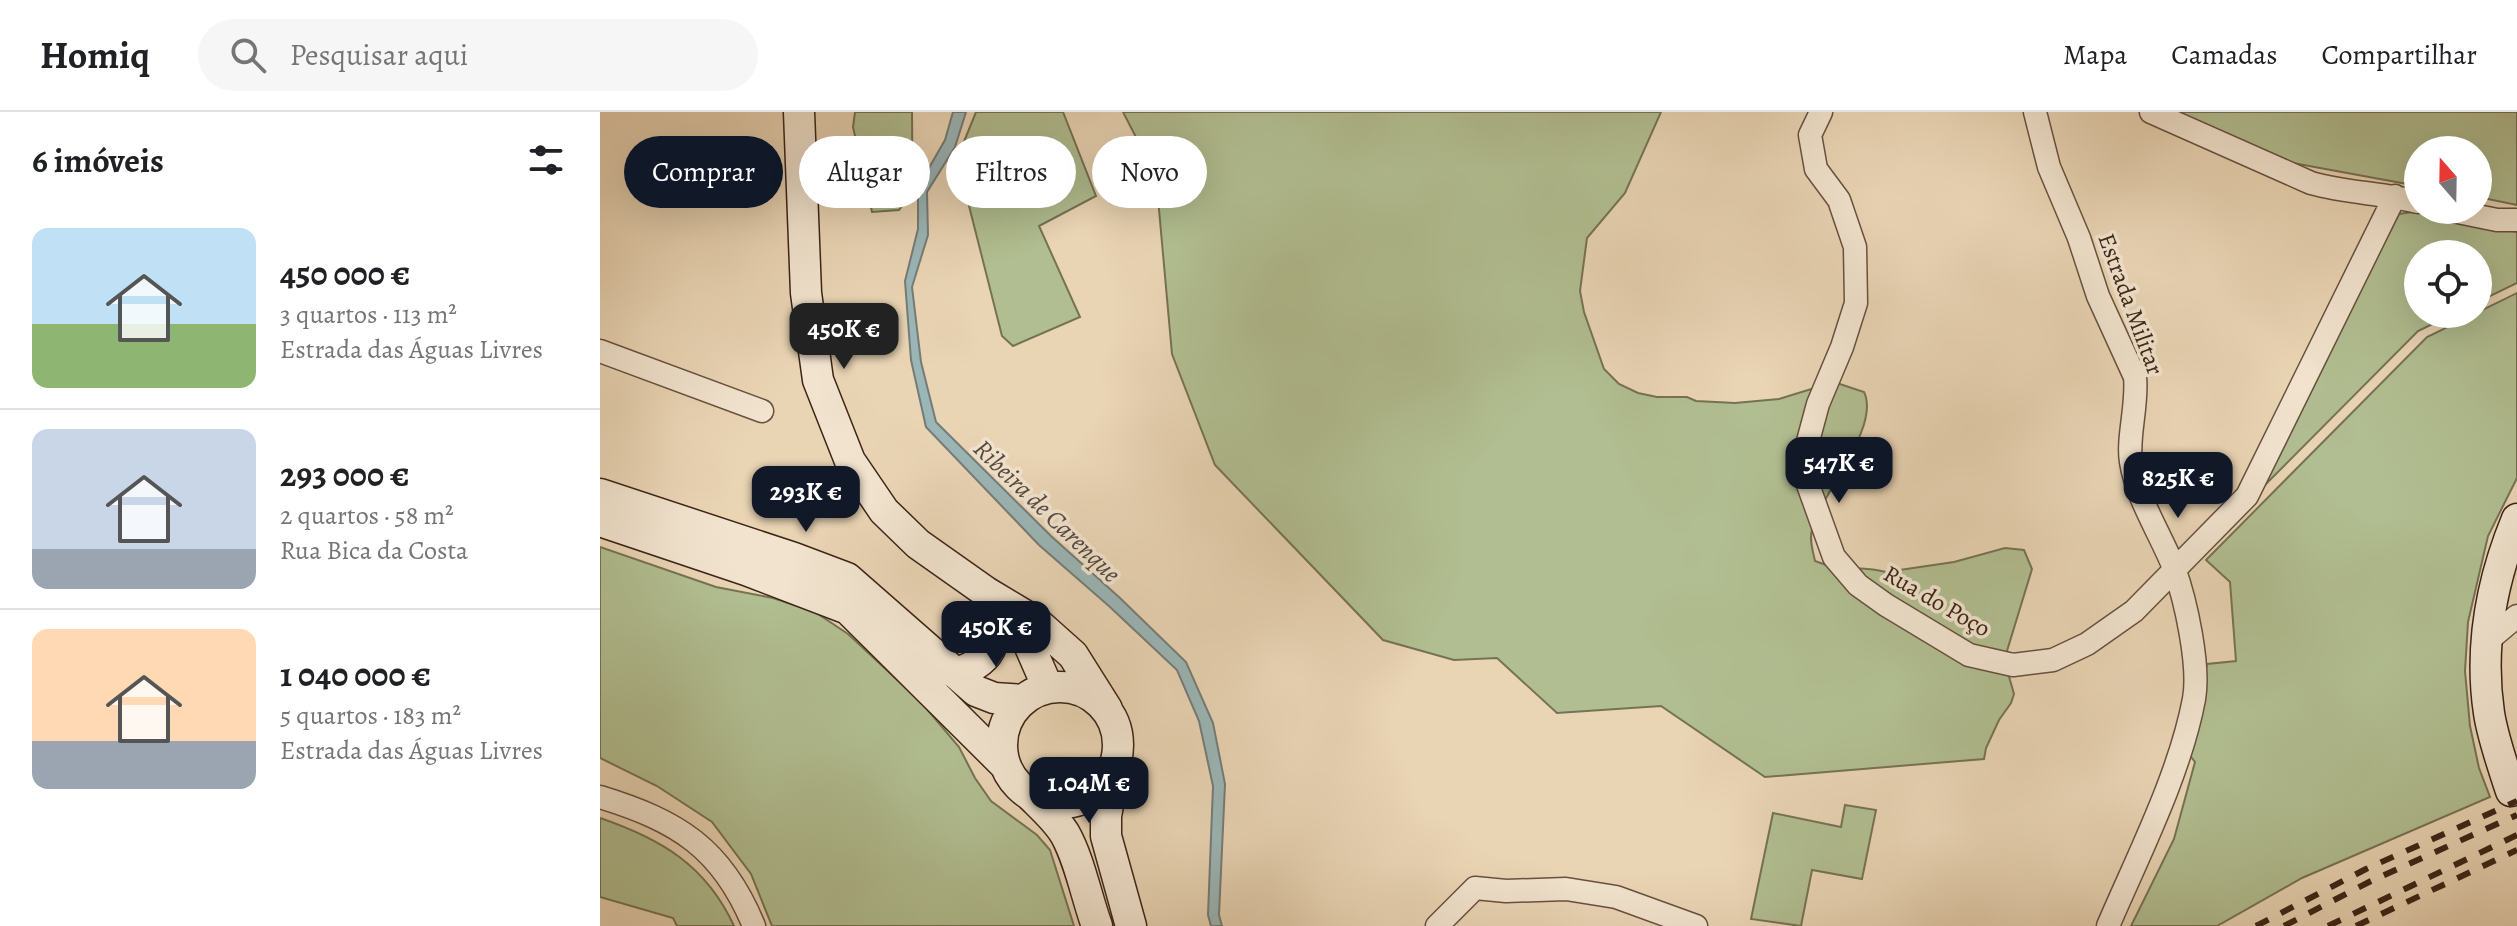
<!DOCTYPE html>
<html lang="pt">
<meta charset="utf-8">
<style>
body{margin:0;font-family:Alegreya,serif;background:#f6f6f6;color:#202124;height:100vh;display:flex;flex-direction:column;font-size:30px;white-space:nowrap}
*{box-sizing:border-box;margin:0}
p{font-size:26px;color:#757577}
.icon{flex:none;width:44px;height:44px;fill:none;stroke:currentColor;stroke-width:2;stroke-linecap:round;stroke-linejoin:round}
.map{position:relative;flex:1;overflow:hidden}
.details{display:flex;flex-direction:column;background:#fff;width:600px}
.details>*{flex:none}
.top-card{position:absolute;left:24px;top:24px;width:760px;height:72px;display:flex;gap:16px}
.needle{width:52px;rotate:340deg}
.controls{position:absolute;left:1804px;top:24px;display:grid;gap:16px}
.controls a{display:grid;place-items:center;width:88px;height:88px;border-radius:50%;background:#fff;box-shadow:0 8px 32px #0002;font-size:40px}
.price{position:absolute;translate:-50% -68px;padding:0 18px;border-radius:16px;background:#111827;color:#fff;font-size:26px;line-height:52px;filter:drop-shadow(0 2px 4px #0008)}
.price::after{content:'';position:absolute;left:50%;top:48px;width:24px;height:18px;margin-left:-12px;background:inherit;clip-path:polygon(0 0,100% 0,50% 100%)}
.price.active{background:#222;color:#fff}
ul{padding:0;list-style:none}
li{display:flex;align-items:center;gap:24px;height:200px;padding:0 32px}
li+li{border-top:2px solid #e0e0e0}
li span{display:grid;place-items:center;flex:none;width:224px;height:160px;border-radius:16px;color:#555}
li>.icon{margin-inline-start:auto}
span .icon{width:96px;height:96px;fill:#fffc;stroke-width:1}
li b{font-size:34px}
h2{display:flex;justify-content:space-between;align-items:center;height:96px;padding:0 32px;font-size:34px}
.chip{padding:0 28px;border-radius:36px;background:#fff;box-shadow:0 8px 32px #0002;font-size:28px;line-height:72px}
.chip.active{background:#111827;color:#fff}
header{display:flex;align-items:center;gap:48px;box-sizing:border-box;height:112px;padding:0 40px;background:#fff;border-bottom:2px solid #e0e0e0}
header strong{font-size:38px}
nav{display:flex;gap:44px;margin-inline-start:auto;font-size:28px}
.search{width:560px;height:72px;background:#f6f6f6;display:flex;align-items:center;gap:20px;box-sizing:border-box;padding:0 28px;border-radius:44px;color:#757577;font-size:30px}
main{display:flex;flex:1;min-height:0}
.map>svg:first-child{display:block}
.green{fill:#b1be91;stroke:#767254;stroke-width:2}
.water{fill:#9bb6b7;stroke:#757c77;stroke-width:2}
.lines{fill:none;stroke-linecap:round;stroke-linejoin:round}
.street-casing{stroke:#67513e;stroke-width:25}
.secondary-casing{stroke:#3c2517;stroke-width:33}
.street{stroke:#f1e3ce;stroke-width:22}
.secondary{stroke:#f1e3ce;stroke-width:30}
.rail{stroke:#3c2517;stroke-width:6;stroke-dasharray:14 14;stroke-linecap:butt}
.labels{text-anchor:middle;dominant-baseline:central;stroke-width:7;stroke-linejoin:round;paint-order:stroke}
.street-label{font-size:24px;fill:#3c2517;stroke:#f1e3ce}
.water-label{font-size:26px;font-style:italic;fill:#54493f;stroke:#f1e3ce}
</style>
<header>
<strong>Homiq</strong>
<div class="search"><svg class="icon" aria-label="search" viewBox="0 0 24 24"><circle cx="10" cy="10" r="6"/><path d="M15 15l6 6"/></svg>Pesquisar aqui</div>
<nav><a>Mapa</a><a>Camadas</a><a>Compartilhar</a></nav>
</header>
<main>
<section class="details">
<h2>6 imóveis<svg class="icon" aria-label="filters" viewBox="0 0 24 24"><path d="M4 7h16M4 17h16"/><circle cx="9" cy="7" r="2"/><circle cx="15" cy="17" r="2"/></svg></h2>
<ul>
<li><span style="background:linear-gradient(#bfe0f5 60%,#8fb573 0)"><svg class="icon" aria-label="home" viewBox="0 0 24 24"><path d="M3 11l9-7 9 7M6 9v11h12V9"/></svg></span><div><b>450 000 €</b><p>3 quartos · 113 m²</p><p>Estrada das Águas Livres</p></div></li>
<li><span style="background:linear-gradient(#c9d6e8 75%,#9aa5b1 0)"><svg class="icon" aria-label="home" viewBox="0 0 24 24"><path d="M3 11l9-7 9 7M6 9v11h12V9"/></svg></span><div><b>293 000 €</b><p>2 quartos · 58 m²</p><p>Rua Bica da Costa</p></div></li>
<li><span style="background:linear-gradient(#ffd9b3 70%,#9aa5b1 0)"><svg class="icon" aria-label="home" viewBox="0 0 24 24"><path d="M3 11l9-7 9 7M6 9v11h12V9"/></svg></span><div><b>1 040 000 €</b><p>5 quartos · 183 m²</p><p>Estrada das Águas Livres</p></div></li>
</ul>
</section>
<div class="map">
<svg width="1917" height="814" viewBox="0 0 1917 814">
<rect width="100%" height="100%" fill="#e9d4b4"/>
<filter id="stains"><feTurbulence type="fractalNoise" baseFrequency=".0025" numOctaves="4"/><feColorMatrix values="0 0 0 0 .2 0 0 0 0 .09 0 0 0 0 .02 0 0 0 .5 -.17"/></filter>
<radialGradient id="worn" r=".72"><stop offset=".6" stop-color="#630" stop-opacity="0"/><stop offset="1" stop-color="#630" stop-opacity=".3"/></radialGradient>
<path class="green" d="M255,0H312C312,24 315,80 299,98L272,100L253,15Z
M376,0H463L496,84L439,114L480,205L413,234L402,224L365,78L363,32Z
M523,0H1061L1025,81L987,126L980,179L984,200L1004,257L1019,272L1038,281L1057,285H1087L1096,289L1135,291L1179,287L1234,270L1264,280C1281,315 1221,381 1212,418C1209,428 1213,439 1215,449C1240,460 1262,453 1286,460L1354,450L1405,436L1424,438L1432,457L1407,539L1408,561L1414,582L1411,591L1399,608L1386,636L1384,647L1165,665L1061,594L957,601L897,546L854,548L783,528L615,353L572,242L556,64Z
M1576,0H1917V93L1878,85V38H1818V74L1693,51Z
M1818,99L1917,120V171L1878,190V142H1818V202H1853L1818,219L1657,381L1785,123L1799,102Z
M1917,181V366L1888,424L1868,510L1865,559L1870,614L1879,656L1890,685L1702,766L1617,814H1531L1574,727L1595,650L1587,640L1607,552L1636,549L1630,470L1606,448L1827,225Z
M0,435L116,475L173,486L215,500L248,522L321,590L359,635L375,666L391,689L437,723L450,738L474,814H172L151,762L112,710L57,674L0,646Z
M1245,693L1276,698L1262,767L1212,758L1201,814L1151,807L1173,701L1241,715Z
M0,706C61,727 106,753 134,814H77L73,806L0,785Z"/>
<path class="water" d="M353,0H366L355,35L327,80L328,123L312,175L321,250L336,310L451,424L520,486L586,550L613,611L625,672L619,803L622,814H611L608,803L613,674L599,609L577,558L510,495L439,433L326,315L311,248L305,169L318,117V75L345,28Z"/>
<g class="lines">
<defs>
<path id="street" d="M1221,0L1210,23L1216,57L1239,88L1255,135L1256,191L1242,235L1218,292L1204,344L1207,370L1234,445L1258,473L1286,493L1369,543L1413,553L1453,548L1487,532L1534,499L1647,384L1795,84
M1435,0L1449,55L1479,126L1498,184L1535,265C1538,292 1527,326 1531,350C1537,387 1560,421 1574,456C1586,489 1600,554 1594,587C1580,662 1538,744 1508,814
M1551,0L1711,71C1746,81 1783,81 1818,90
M1848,98L1897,108H1917
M0,239L162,299
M1885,531L1917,504
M0,685C78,709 122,736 154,814
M837,814L875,776L906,779L966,777L1016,785L1096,814"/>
<path id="secondary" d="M199,0L206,181L218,268L250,349L284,399L318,432L386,480L436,510L473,543L507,597
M0,382L194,446L247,466L376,579L394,586L423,588
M0,409L146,458L248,497L406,654
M403,500L427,528L448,576
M355,561C396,550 401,522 388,486
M402 633a58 58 0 1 1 116 0a58 58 0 1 1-116 0Z
M515,656L506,704V724L531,814
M1911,679C1903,654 1893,627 1889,601C1879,534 1891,470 1917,407
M430,683C442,695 456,707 465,722C480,749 486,784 497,814"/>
</defs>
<use href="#street" class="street-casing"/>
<use href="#secondary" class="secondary-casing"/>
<use href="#street" class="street"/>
<use href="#secondary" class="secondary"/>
<path class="rail" d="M1656,814L1766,757L1917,689
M1684,814L1771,769L1917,703
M1728,814L1917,723
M1756,814L1917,738"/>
</g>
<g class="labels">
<g class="street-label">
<text transform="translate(1531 192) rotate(70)">Estrada Militar</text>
<text transform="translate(1337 489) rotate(30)">Rua do Poço</text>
</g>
<g class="water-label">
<text transform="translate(447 399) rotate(44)">Ribeira de Carenque</text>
</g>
</g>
<rect width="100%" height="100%" filter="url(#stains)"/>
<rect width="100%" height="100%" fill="url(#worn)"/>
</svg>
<div class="controls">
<a><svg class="needle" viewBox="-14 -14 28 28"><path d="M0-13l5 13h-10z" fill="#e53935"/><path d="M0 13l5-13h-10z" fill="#757577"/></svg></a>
<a><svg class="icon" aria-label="locate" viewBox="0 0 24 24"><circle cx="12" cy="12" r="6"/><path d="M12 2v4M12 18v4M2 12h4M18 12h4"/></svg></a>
</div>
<b class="price active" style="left:244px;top:259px">450K €</b>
<b class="price" style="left:1239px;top:393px">547K €</b>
<b class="price" style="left:1578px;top:408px">825K €</b>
<b class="price" style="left:206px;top:422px">293K €</b>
<b class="price" style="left:396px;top:557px">450K €</b>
<b class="price" style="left:489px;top:713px">1.04M €</b>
<div class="top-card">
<a class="chip active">Comprar</a>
<a class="chip">Alugar</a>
<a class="chip">Filtros</a>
<a class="chip">Novo</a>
</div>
</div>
</main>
